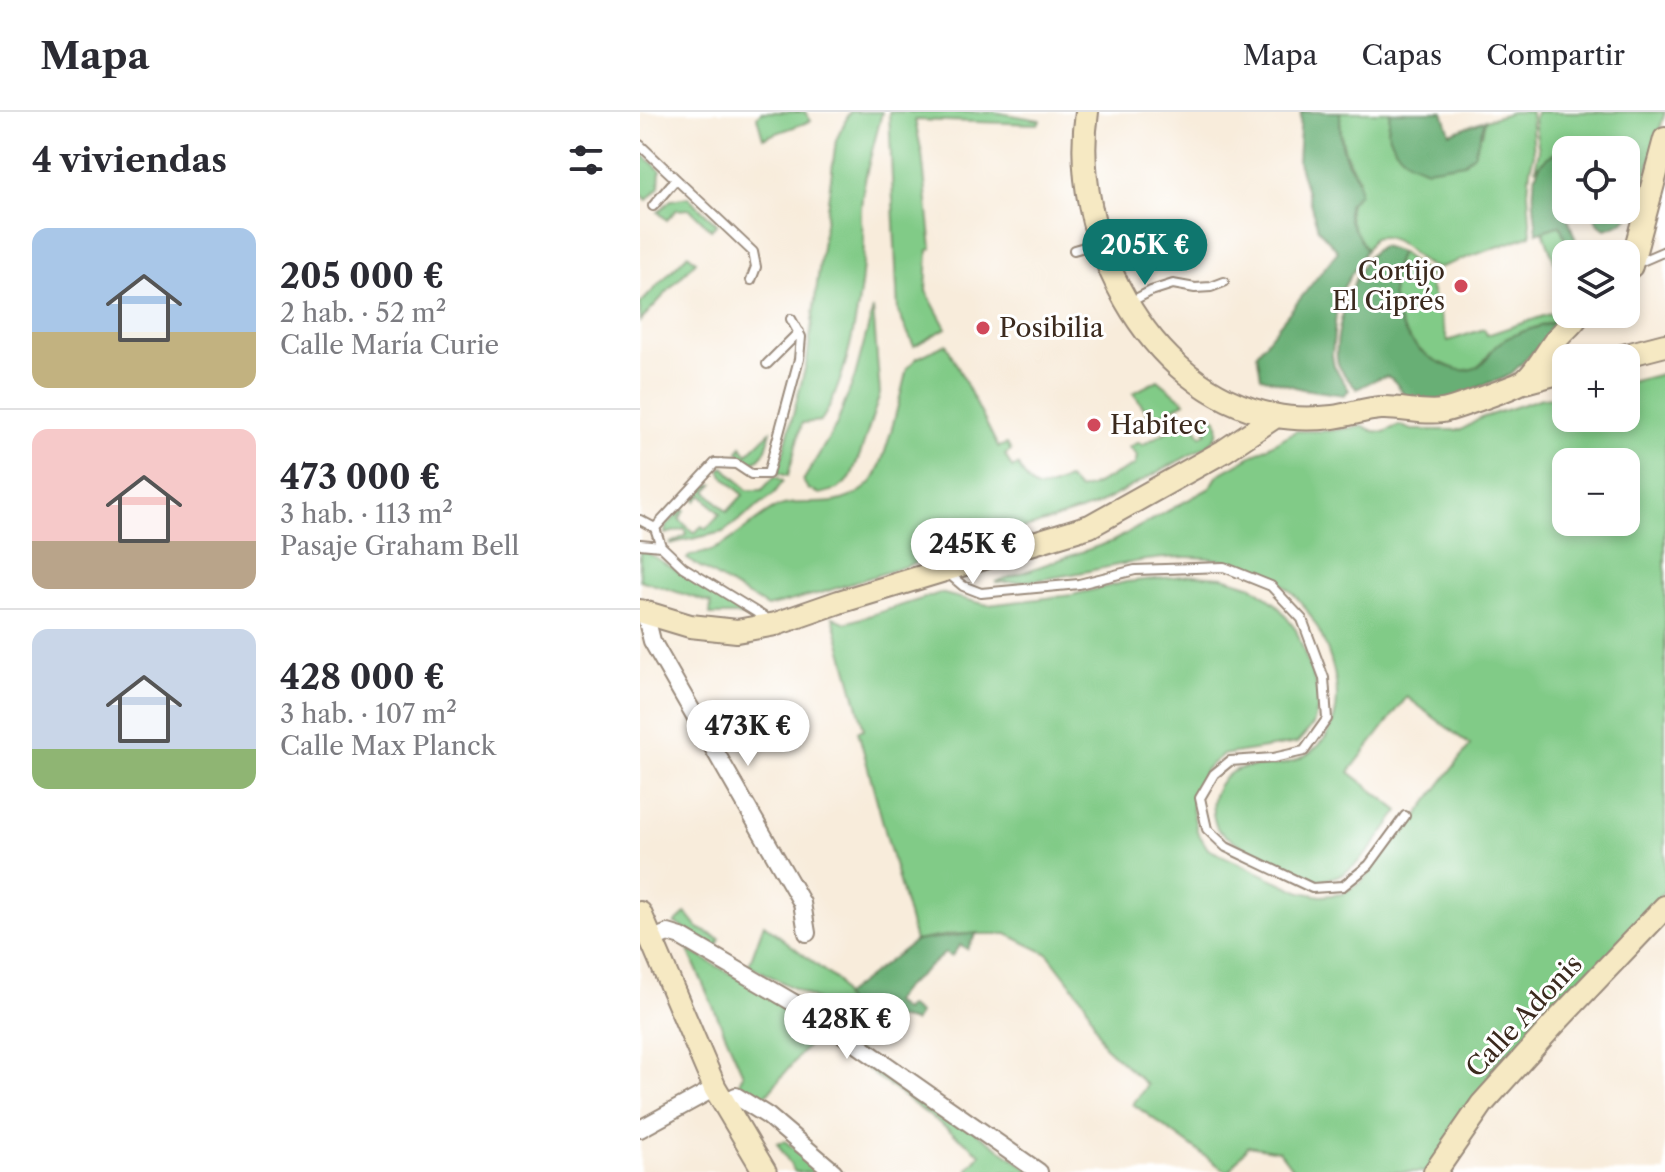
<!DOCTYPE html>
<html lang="es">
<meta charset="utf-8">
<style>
body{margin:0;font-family:"Libre Caslon Text",serif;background:#f7f7f7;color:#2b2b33;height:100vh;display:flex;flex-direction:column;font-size:30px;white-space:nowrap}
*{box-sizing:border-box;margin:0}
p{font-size:26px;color:#7c7c81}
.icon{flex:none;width:44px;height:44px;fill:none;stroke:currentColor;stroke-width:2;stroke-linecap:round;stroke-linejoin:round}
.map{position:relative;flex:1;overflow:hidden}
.sheet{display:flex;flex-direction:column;background:#fff;width:640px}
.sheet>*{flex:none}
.buttons{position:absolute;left:912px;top:24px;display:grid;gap:16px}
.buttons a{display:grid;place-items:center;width:88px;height:88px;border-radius:16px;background:#fff;box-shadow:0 4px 12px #0003;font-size:40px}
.price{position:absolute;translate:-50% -68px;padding:0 18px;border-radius:28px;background:#fff;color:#222;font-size:26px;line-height:52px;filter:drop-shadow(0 2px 4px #0008)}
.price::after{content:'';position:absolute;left:50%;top:48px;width:24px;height:18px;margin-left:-12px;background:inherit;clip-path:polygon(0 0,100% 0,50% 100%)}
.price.current{background:#0f766e;color:#fff}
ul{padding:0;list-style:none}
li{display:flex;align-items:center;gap:24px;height:200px;padding:0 32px}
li+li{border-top:2px solid #e1e1e2}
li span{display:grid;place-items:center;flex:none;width:224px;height:160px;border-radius:16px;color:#555}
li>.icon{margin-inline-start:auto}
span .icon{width:96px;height:96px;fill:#fffc;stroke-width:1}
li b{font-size:34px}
h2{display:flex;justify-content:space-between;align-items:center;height:96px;padding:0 32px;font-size:34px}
header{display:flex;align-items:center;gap:48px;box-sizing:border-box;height:112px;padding:0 40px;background:#fff;border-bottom:2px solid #e1e1e2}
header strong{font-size:38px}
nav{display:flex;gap:44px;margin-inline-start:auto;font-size:28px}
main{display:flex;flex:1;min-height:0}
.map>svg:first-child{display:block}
.green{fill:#81cb87;stroke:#5e7a52;stroke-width:2;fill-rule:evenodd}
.forest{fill:#68af74;stroke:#526c49;stroke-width:2}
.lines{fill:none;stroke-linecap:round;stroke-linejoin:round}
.lane-casing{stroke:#9a8b7c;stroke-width:12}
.street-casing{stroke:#9a8b7c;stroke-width:20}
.secondary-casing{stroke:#9a8b7c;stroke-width:26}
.lane{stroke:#fff;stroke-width:8}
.street{stroke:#fff;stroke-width:16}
.secondary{stroke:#f6e9c3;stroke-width:22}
.poi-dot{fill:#d1495b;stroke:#fff;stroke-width:3}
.labels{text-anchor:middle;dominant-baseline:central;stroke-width:6;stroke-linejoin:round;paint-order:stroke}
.poi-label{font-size:26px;fill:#3b2a1e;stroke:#fff;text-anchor:start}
.street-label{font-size:26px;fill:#3b2a1e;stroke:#fff}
</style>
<header>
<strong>Mapa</strong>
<nav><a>Mapa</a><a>Capas</a><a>Compartir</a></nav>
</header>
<main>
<section class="sheet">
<h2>4 viviendas<svg class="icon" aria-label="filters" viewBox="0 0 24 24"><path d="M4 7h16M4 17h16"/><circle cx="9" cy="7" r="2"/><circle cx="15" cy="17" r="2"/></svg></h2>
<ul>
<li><span style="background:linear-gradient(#a9c7e8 65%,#c2b280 0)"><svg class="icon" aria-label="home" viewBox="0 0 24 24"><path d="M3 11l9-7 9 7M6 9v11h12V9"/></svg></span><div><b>205 000 €</b><p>2 hab. · 52 m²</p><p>Calle María Curie</p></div></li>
<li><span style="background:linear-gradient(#f6c9c9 70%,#b9a48a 0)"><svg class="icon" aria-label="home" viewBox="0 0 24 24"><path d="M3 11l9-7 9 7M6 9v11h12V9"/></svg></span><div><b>473 000 €</b><p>3 hab. · 113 m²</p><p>Pasaje Graham Bell</p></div></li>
<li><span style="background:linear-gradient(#c9d6e8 75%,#8fb573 0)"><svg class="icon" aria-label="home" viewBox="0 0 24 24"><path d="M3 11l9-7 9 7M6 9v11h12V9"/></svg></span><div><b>428 000 €</b><p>3 hab. · 107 m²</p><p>Calle Max Planck</p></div></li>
</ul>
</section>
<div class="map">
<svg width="1025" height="1060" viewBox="0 0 1025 1060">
<rect width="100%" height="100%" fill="#fff"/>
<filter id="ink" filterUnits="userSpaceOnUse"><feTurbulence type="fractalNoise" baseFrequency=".0125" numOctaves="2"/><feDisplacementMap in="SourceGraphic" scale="16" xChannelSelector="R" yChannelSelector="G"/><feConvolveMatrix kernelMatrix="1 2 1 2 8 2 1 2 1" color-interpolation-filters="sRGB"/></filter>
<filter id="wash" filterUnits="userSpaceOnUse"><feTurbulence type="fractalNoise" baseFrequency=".006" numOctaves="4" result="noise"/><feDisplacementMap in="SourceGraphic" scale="32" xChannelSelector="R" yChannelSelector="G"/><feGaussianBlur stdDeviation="1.8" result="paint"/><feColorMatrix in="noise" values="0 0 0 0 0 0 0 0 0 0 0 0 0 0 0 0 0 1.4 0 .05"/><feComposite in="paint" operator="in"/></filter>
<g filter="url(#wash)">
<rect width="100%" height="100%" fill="#f8ecdb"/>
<path class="green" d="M121,0H165L171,9L123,26L117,5Z
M210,0H242C235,31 219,77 221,108C221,114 224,120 224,126C224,177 209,266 181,309L162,311L148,364L138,361L167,249L196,28Z
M249,0H354L400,8L398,12L275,8L282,42L292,137L288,138L286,179L306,216L274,234L258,200Z
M700,0H750L748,20L842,23L845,8L872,0H891L894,43L890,57L888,80L891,123L798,156C772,152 763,119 733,126L726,138C706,104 703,104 719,67C704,45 700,27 700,0Z
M896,0H1025L1000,84L986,65V38C954,38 918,30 895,57L899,39L894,7Z
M0,40L20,58L19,75L7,88L0,81V53L3,50Z
M48,85L77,112L71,118L50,97L36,98L27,108L18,100L31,88Z
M920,113L931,142H926V150L916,154L903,119Z
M760,140L785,159L793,162L787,165L808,229L844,217L847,223L924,197L928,206C910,212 872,220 858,232C845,243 844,260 820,259C815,259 809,254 803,252C760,236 740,182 760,140Z
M48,142L56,149L0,209V192Z
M233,197L240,282L221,340L210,367L198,377L180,382L168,377L163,369L196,314L215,264Z
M306,232L358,335L367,332L371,339L365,343L372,356L378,353C394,384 400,379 428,367L439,378L450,375L495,353L497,344L489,335L499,330L502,333L551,306L561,324L567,320L560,306L566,303L577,307C581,320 576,328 565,335L455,394L184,480L127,495L47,447L50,443C84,442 107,411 135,396C157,386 180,395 202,388C212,385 227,377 233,368C246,349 261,281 267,256L277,246Z
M1025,261V778L787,1060H655L639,1039L608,1034L589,1060L586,1059L493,992L507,973L464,934L445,890L408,842L367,822H314L275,829L218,619L224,617L193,505L206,511L300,481L348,493L432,483L486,470L552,463L583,465L612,474L637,493L656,518L676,572L679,592L673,613L657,631L582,643L566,657L556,674L552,695L557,719L568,737L661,780L681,784L702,782L721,770L773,709L830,633L767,585L709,660L759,699C743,720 726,749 702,762C697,764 685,768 679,768C666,768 584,727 577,716C575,712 573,703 573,699C570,686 579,669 589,662C605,650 630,657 648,651C723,627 698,542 664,494C644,467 615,454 582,448C506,434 431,473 355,470L473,429L570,376L578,363L656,319H689L723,314L733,319L744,320L759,313L772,318H821L841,306L902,286L926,284V306H986V271ZM926,350H986V410H926Z
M518,268L545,290L508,309L507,300L493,281Z
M131,319C127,335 126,345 110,352L98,340L101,334L107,342Z
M84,355L107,378H122L135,364L143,369L134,382L83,420L29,432L47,423L45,417L25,422L26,414L43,397L45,399L39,407L54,421L62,414L66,417L80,402L62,383L56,389L55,384L64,373L73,372L66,379L87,400L103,383L82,363L80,357Z
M0,439L6,440L108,501V503H70L71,491L0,468Z
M46,801L58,816L80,827L76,835L35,811Z
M124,812L197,869L211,901L206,910L199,904L193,907L184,900L180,890L109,853Z
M48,838L170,906L173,914L180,917L183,914L393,1060H331L328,1057L341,1042L229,959L181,918L122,988L98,974L103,962Z
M145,1029L181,1060H155L137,1031Z"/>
<path class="forest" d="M661,0H700C700,18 700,35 708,51C716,65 719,64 719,81L708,93V106L726,138L702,178L696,202L692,243L694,254L709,278L704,283L662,277L621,265L617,241L698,139L678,117L658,50Z
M750,0H803L810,21L845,8L834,42L824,51L787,57L769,50L755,36L748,20Z
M926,38V92L923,93L941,142H931L920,113L897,121C894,89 883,45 926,38Z
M986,65L1000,84C992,103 986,112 965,117L957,111L953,98H986Z
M742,134L760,140C740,182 760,236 803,252C815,257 820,260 832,257C847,253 848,240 858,232C872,220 910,212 928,206L871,262L860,268L848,271L812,289L769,290C747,258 752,259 717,277C710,270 702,261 698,252C690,227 717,142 742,134Z
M337,821L327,837L320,833L311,845L305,841L263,877L253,890L264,899L268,894L279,902L274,910C250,904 230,905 206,910L211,901L203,884L275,829Z"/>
</g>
<g filter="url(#ink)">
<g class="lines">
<defs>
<path id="lane" d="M0,33L113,140L116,155L111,168
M13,94L36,67
M434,138L458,131
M995,152L1025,139
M488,191L511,179L533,172L555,176L571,175L584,170
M127,252L159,220
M0,408L15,416L21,434L43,455L129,508
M15,416L75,351L96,352L111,362H128L159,247L161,225L151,207
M0,432L21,434
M309,462L323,474L341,481L439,472L495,458L584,455L631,474L662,507L684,566L687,607L664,639L633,646L590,649L574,662L560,686L567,717L586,735L672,776L703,774L729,753L765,704"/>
<path id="street" d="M5,501L12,529L162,791L167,821
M10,828L28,821L41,825L178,905L399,1060
M84,991L96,984L128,1004L194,1060
M0,1017L75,976"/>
<path id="secondary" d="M447,0C429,121 505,278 633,303C651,307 675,307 693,305C709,303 725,297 741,296C761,295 782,302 802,299C811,298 881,273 886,268C898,257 906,241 915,229C923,219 933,212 939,202
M986,157L991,154L1025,27
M975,246L1025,233
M885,270L926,259
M0,499L50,514L97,519L136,512L199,490L450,414L584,339L636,304
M0,801L75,976L125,1060
M795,1060L842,992L914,912L1025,795"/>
</defs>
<use href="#lane" class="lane-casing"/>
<use href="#street" class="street-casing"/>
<use href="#secondary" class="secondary-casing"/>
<use href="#lane" class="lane"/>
<use href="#street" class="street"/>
<use href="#secondary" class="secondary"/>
</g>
</g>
<g class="poi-dot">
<circle cx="821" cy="174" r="8"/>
<circle cx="343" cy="216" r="8"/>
<circle cx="454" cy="313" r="8"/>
</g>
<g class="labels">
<g class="poi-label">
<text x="805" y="159" text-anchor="end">Cortijo<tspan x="805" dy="30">El Ciprés</tspan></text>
<text x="359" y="216">Posibilia</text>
<text x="470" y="313">Habitec</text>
</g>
<g class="street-label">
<text transform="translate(884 904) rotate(-47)">Calle Adonis</text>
</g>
</g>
</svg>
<div class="buttons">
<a><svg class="icon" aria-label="locate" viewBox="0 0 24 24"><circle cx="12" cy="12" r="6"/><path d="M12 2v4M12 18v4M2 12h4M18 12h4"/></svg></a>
<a><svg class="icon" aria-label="layers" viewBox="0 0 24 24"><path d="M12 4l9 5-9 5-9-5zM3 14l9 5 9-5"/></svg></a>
<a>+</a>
<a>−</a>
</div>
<b class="price current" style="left:505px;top:175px">205K €</b>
<b class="price" style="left:333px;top:474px">245K €</b>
<b class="price" style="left:108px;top:656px">473K €</b>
<b class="price" style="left:207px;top:949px">428K €</b>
</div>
</main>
